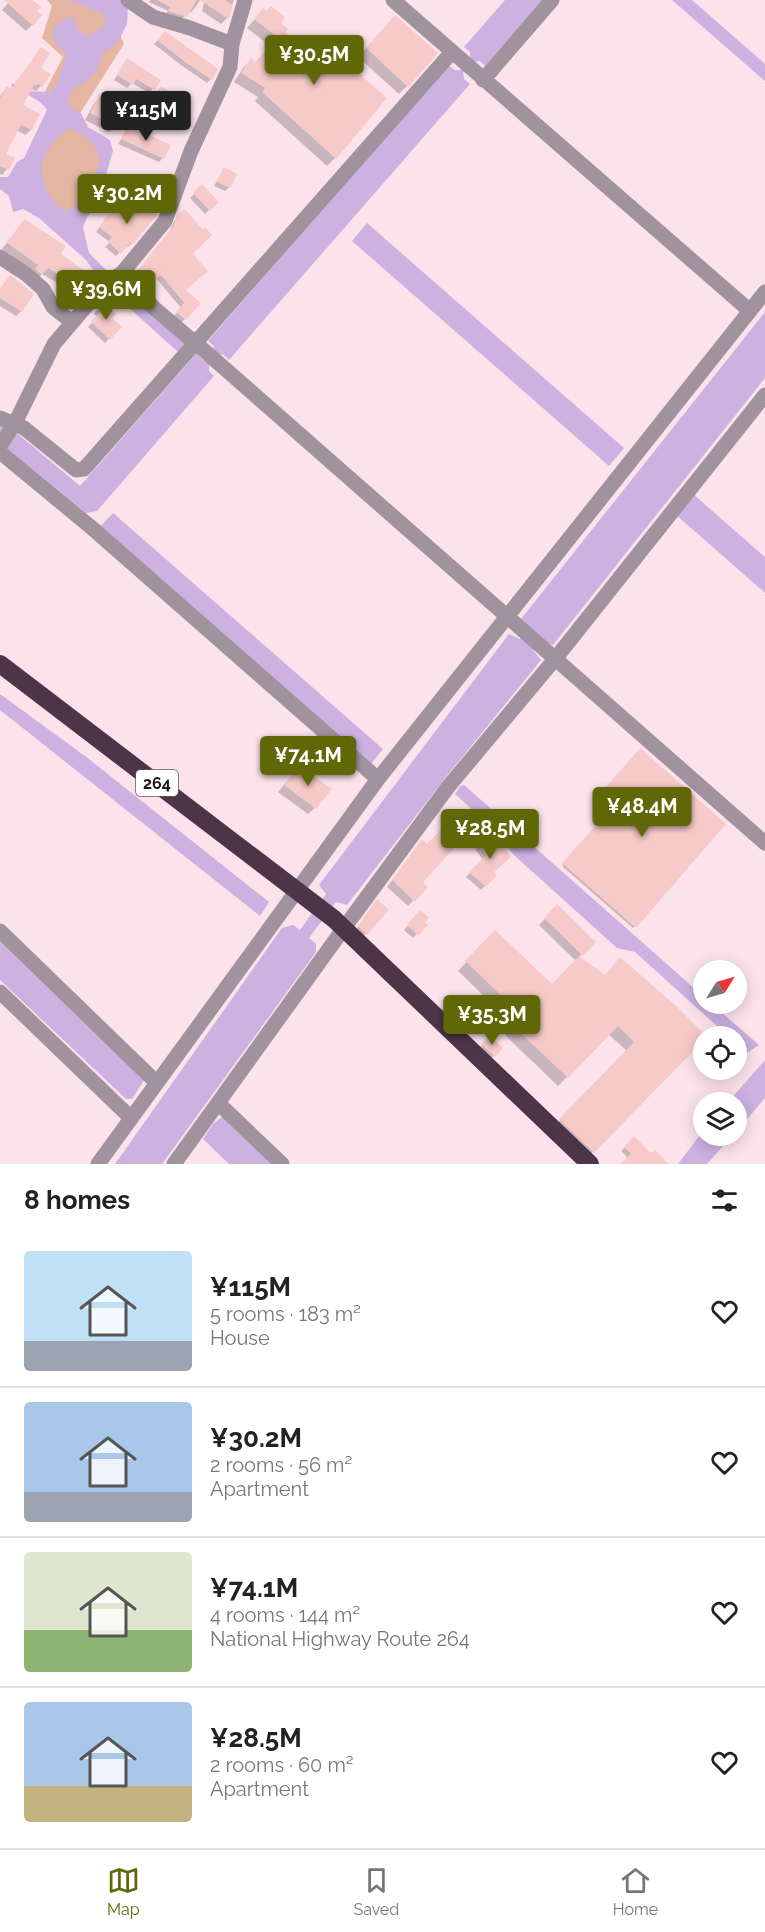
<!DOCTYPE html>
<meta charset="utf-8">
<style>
body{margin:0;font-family:Raleway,sans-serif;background:#f6f6f6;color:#222;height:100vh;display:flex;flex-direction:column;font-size:22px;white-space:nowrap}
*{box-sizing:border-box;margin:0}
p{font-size:20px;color:#767676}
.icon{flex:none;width:33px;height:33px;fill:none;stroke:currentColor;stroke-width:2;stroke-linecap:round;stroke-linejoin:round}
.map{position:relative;height:1164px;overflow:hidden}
.panel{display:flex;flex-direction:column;background:#fff;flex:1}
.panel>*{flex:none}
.needle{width:39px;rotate:53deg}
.fabs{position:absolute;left:693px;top:960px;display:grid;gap:12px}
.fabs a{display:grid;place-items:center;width:54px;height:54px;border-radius:50%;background:#fff;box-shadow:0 3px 15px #0003;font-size:30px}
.price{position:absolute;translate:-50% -51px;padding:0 14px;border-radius:6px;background:#606706;color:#fff;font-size:20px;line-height:39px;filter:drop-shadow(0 2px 3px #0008)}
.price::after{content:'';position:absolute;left:50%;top:36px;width:18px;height:14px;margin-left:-9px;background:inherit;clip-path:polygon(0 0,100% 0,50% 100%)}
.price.active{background:#222;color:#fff}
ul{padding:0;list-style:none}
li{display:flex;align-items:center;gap:18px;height:150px;padding:0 24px}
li+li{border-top:2px solid #e0e0e0}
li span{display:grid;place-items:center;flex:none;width:168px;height:120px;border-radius:6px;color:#555}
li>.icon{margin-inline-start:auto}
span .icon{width:72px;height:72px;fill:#fffc;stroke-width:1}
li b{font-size:26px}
h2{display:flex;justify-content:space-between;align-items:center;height:72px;padding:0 24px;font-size:26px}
.tab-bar{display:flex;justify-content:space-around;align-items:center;height:84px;border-top:2px solid #e0e0e0;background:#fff;font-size:16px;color:#767676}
.tab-bar a{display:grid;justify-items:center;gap:3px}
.tab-bar .active{color:#606706}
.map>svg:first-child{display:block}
.green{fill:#e5b6a2}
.water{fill:#ccb1e1;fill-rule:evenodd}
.shadow{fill:#0003}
.building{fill:#f5cac8}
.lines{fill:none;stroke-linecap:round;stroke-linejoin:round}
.minor{stroke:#a1939e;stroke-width:15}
.highway{stroke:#4e3449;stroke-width:18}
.labels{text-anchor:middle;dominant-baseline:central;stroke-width:4.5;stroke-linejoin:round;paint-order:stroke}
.shield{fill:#fff;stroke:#62585b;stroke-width:1.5}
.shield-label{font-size:16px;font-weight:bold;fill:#1e1015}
</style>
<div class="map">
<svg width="765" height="1164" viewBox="0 0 765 1164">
<rect width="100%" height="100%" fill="#fce3eb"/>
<path class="green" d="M47,0H124L111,16L124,44L77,118L106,158L69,239L8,188L54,109L42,97L63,57L42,38L52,6Z"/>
<path class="water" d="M70,0H121L128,5L127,24L118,42L103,53L97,70L89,79L72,90L68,100L72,109L81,113L88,127L110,140L113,151L105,178L106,191L87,217L83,227L89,253L105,269L107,275L122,282L183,339L186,345L179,353L116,296L118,293L99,278L86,260L39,218L23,209L13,212L9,196L0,189V177H8L17,162L24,158L47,110C41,99 22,93 11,86L13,83L26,91L49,92L56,86L67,55L56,44L52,34L56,25L62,22L67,16L74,19L78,30L86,36L103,28L105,17C94,7 83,7 70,0ZM70,128C83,134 102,147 99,163C98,169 94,176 91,181C83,198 82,205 64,211C51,203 37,176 43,161C48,147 58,136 70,128Z
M505,0H543L485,66L480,61L473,62L463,73L464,79L470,84L229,360L223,354L218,355L209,365V371L214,376L97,511L86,513L7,448L0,433V425L14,436L18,434L80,486L196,354L204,361L213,351L214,346L208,341L448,65L455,70H460L470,59V52L464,47Z
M672,0H692L765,64V81Z
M367,223L624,448L609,466L352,241Z
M765,312V378L553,645L542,640L533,650L541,660L446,777L347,905L336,902L309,938L316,944V952L162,1164H115L282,928L293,925L300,930L326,894L319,885L509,634L520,639L529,630L521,619Z
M693,494L765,557V593L675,514Z
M113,513L383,749L371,764L100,527Z
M0,694L85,756L269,902L260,916L0,710Z
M464,785L703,996L704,1004H712L759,1045L747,1053L737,1044L736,1036H728L635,952L617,948L515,856L487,823L455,794L460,786Z
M0,942L144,1080L132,1099H126L0,980Z
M765,1060V1098L737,1131L736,1102H728Z
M223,1116L273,1164H229L203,1139L213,1124Z
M703,1131L704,1136H732L707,1164H678Z"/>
<path class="shadow" d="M11,0H31L35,11L32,25L26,31L2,10Z
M150,0H200L195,8L191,12L189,11L181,20L165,15L168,11L149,2Z
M205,0H234L227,18L221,24L202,11Z
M255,19L279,23L284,32L335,158L327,166L255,101L258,97L234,82L243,68L251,60L255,63L270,46L247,28Z
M387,26L407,86L399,94L358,57Z
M165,33L211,79L207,83L181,65L154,44Z
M41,49L39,68L41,86L36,91L32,89L21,105L38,115L31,130L25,135L16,130L4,155L12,159L7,169L2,175L0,174V96L6,88L10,90Z
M127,60L159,81L149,93L132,83L127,88L114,80Z
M157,92L177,97L165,115L149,105Z
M113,97L116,126L109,132L85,120L93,105L99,98L108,102Z
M129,127L163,158L159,162L118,144Z
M224,169L229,187L225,191L214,186Z
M202,186L217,202L205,214L190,198Z
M130,204L132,243L128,247L126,246L116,256L105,247L110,242L96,232L110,213L122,215Z
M179,216L184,290L199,304L181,323L173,317L181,308L156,278L144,289L133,277L169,233L174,221Z
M24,221L59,254L73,283L67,288L42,274L36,280L33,271L2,249Z
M10,277L21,311L16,316L0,306V289Z
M77,296L79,297L66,312L73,300Z
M103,303L110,318L120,327L105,343L88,327L98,317L94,314Z
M640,750L724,824L633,928L562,866L605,816L592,804Z
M298,767L315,808L308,814L278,792Z
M491,834L492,873L495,875L481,890L466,877L483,860L475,849Z
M422,841L421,882L426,887L408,906L387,887Z
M373,905L387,910L362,938L355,931Z
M557,906L594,942L579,957L605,976L674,1006L704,1036L585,1160L552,1129L627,1051L608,1034L558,1086L505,1035L514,1025L458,971L495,932L552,986L576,961L539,925Z
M420,912L423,922L426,925L413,938L404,930Z
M490,1037L501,1048L490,1060L478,1049Z
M634,1138L651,1156L665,1164H622L628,1158L621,1151Z"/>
<path class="building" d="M4,0H33L41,7L37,11L42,15L33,26Z
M157,0H197L187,17L168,11L170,7Z
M200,0H225L233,5L230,16L228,19Z
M271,6L285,17L281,23L288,29L286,32L303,46L314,34L387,98L336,159L262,92L265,88L241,73L251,58L256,62L277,37L254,19L263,8L266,11Z
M395,15L438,53L408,87L366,48Z
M165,31L218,69L212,80L185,62L157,40Z
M41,47L50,53L41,68L51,74L42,87L38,84L36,86L34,85L23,105L40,114L32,130L21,125L6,154L15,158L9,170L0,166V98L6,86L11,89Z
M127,58L161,80L155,90L136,79L133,85L117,75Z
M161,86L179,97L171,111L152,100Z
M113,95L129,103L117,127L90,113L99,96L110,102Z
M128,125L171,145L164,159L121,139Z
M224,167L237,174L230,188L217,182Z
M202,184L219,202L210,211L193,193Z
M134,198L157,215L133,244L130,243L121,254L108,242L112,237L99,227L114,207L123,214Z
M185,209L203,230L205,227L212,235L193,254L208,271L186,290L201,303L186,320L176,312L184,303L161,275L149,286L136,272L173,227L177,215Z
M24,219L66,246L61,254L83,270L74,284L48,268L42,275L35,269L38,265L7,243Z
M10,275L34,294L22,312L0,298V289Z
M107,296L110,299L106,305L116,314L112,318L122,327L110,340L91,322L100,312L97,309Z
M640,748L726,824L636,928L562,863L606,814L593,802Z
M298,765L332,789L316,809L284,785Z
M454,815L470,831L423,882L428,887L415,902L392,880L422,839L427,844Z
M491,832L511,857L494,872L497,875L486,887L469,872L486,855L478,844Z
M377,899L389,910L367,935L358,926Z
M557,904L596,942L583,956L544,918Z
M420,910L429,918L425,922L428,925L418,936L407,925Z
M495,930L552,984L579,956L605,975L620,957L675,1005L706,1036H704V1040L594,1153L559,1119L634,1042L618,1026L568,1078L512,1025L522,1015L465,961Z
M490,1035L503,1048L495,1057L481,1044Z
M634,1136L651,1153L655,1150L669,1164H620L631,1154L624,1147Z"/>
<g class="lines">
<path class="minor" d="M128,0L153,17L190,28L232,44
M393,0L750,311
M483,80L552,0
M0,257L26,274L43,289L53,307L72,322
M122,273L154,308L207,353L765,843
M0,418L24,428L76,470L84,469L452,52
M0,446L15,423L54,344L104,285L122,273L165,221L191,151L230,67L232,44L245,0
M0,452L92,528L378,779
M0,931L157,1083
M0,992L131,1118
M218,1103L282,1164
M98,1164L378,779L765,292
M174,1164L344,928L448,787L555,659L765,395"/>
<path class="highway" d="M0,664L334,919L590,1164"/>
</g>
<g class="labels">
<rect class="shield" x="136" y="770" width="42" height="26" rx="4.5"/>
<g class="shield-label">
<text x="157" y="783">264</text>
</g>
</g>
</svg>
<div class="fabs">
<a><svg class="needle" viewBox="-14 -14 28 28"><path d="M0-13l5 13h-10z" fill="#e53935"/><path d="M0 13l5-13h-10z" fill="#767676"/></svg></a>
<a><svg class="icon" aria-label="locate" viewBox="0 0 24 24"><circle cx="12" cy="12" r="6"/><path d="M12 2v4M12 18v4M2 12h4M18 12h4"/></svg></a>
<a><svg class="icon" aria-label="layers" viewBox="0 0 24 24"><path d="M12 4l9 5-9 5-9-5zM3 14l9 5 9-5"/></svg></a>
</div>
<b class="price" style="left:314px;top:86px">¥30.5M</b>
<b class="price active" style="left:146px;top:142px">¥115M</b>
<b class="price" style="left:127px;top:225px">¥30.2M</b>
<b class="price" style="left:106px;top:321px">¥39.6M</b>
<b class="price" style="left:308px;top:787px">¥74.1M</b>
<b class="price" style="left:642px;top:838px">¥48.4M</b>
<b class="price" style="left:490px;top:860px">¥28.5M</b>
<b class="price" style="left:492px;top:1046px">¥35.3M</b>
</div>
<section class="panel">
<h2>8 homes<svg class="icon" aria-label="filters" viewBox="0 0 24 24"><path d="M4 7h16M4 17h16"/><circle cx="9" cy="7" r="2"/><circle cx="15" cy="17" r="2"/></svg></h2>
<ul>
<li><span style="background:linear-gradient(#bfe0f5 75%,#9aa5b1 0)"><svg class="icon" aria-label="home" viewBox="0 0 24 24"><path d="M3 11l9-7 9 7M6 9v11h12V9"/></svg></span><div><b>¥115M</b><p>5 rooms · 183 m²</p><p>House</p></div><svg class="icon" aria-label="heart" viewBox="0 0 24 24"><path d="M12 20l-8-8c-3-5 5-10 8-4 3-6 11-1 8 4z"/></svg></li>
<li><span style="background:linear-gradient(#a9c7e8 75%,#9aa5b1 0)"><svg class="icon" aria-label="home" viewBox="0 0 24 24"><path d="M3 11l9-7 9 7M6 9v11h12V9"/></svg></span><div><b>¥30.2M</b><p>2 rooms · 56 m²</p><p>Apartment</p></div><svg class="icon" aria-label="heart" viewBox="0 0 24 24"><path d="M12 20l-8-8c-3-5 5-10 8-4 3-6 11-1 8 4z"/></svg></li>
<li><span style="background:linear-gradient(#dfe7d0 65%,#8fb573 0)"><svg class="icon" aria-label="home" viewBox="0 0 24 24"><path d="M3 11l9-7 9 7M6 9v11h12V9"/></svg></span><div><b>¥74.1M</b><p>4 rooms · 144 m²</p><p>National Highway Route 264</p></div><svg class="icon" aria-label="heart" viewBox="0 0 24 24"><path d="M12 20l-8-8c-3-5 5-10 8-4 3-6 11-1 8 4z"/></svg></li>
<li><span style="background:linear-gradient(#a9c7e8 70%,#c2b280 0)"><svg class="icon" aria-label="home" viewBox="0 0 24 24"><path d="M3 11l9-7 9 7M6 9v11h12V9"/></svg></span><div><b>¥28.5M</b><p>2 rooms · 60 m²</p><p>Apartment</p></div><svg class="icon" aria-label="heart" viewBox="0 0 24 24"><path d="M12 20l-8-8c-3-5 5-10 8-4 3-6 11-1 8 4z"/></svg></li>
</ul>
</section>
<nav class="tab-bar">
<a class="active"><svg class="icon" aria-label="map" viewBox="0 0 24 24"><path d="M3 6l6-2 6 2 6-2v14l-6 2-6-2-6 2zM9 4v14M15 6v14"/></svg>Map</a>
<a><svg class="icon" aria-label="saved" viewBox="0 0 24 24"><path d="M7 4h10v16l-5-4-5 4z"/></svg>Saved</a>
<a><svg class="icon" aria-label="home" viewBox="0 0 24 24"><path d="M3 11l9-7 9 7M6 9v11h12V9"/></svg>Home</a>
</nav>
